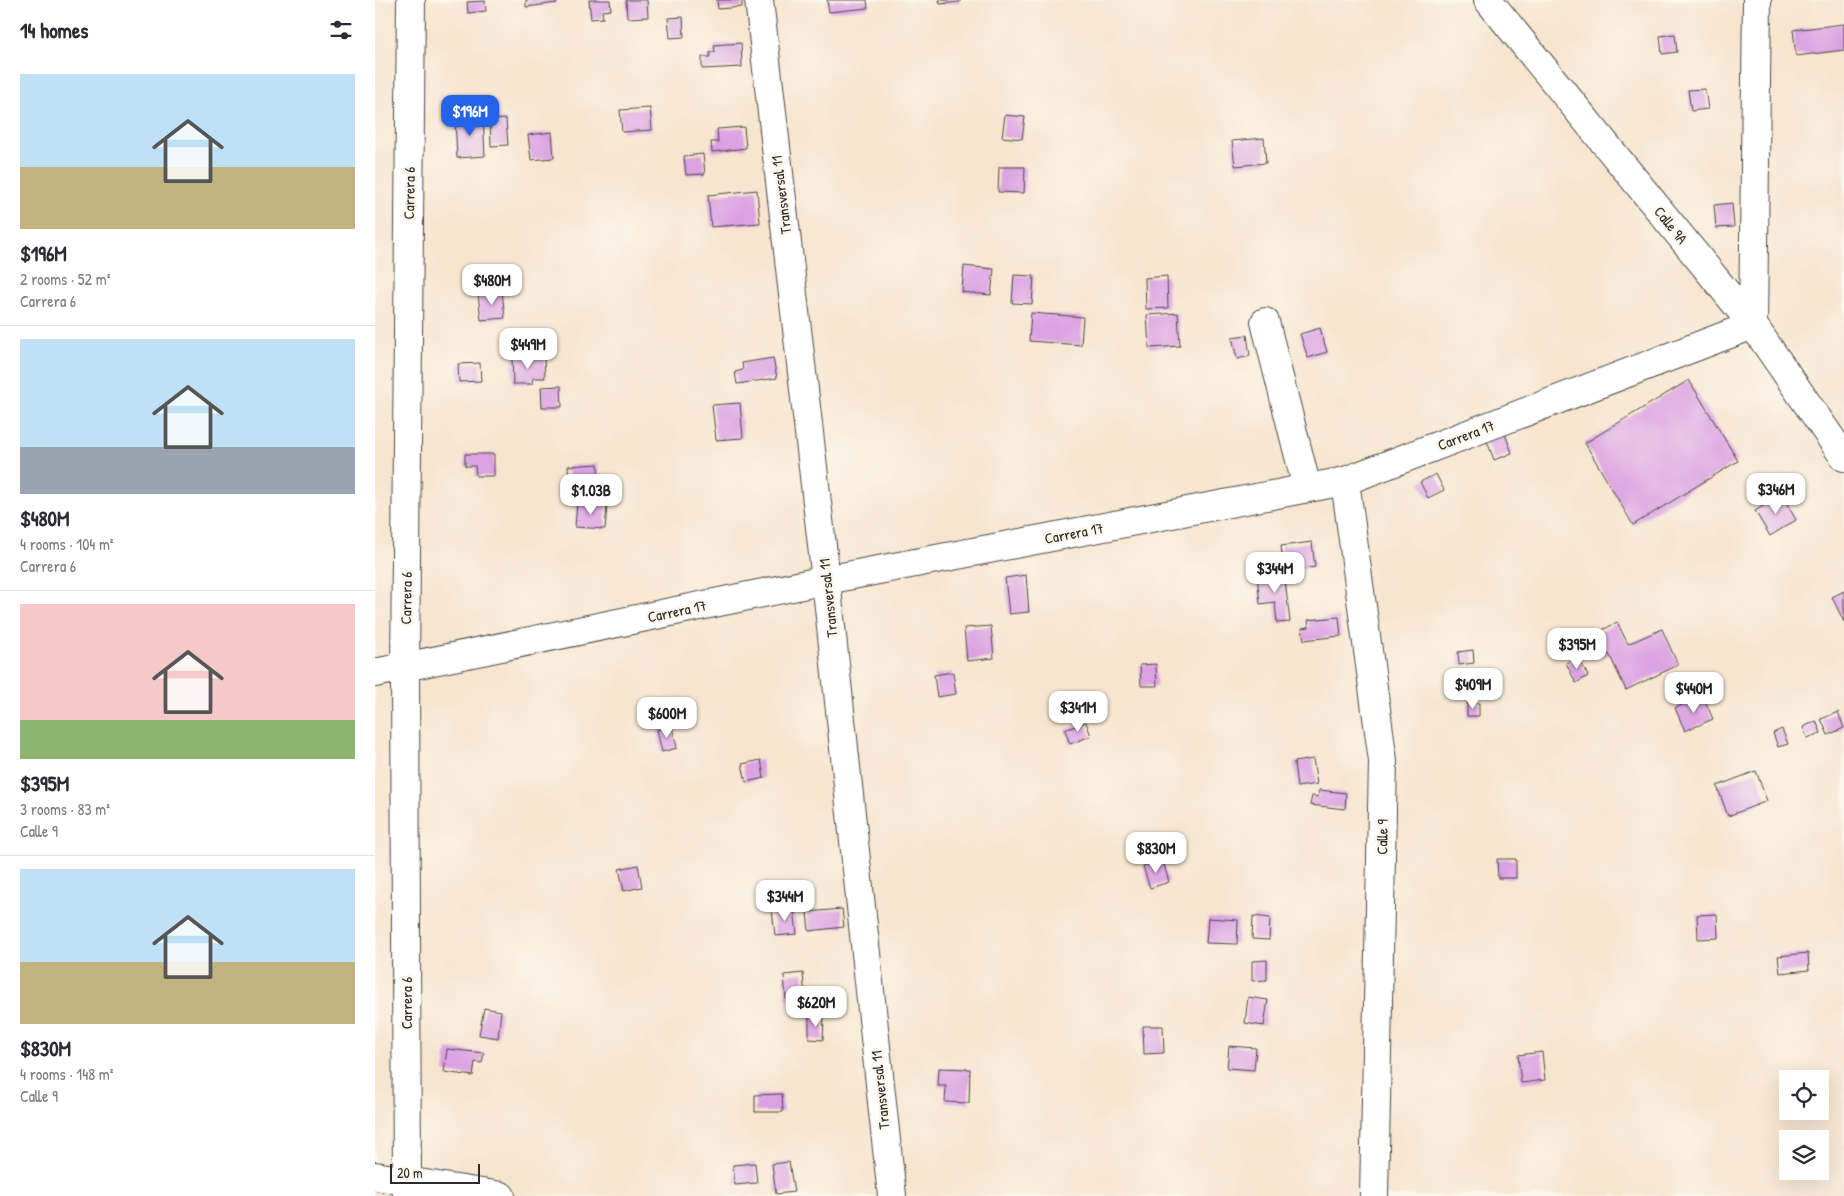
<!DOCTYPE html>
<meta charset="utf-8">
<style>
body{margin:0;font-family:"Patrick Hand",sans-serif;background:#f2f2f3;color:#2b2b33;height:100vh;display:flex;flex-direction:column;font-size:19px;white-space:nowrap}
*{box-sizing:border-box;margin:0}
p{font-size:16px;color:#7c7c81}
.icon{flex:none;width:28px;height:28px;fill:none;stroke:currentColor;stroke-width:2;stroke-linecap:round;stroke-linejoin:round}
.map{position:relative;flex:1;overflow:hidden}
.panel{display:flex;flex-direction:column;background:#fff;width:375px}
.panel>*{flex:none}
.controls{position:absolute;left:1404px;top:1070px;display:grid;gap:10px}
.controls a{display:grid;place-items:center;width:50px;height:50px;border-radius:0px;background:#fff;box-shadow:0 5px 20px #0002;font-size:25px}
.scale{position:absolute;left:15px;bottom:12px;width:90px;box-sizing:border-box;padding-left:5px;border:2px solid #2b2b2b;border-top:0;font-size:14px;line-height:18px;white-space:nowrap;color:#2b2b2b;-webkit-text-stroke:4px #fbf7ec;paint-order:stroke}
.price{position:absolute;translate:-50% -42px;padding:0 11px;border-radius:10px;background:#fff;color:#222;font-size:16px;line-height:32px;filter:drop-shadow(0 1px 2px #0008)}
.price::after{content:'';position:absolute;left:50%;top:30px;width:15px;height:11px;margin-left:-8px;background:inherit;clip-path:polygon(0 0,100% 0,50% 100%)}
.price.current{background:#2563eb;color:#fff}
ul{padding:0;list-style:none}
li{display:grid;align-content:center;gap:10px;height:265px;padding:0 20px}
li+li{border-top:1px solid #e1e1e2}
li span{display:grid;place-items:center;height:155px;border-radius:0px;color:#555}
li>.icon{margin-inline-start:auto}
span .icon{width:90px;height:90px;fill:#fffc;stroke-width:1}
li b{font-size:21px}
h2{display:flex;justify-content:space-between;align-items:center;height:60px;padding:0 20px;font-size:21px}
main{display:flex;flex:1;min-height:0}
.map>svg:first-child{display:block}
.building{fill:#dba1e2}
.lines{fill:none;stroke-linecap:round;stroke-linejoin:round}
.minor-casing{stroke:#4a4744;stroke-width:30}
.minor{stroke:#fff;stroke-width:28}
.labels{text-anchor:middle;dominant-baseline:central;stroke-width:5;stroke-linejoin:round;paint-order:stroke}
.street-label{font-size:15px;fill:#2b2b2b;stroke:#fbf7ec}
</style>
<main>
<section class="panel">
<h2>14 homes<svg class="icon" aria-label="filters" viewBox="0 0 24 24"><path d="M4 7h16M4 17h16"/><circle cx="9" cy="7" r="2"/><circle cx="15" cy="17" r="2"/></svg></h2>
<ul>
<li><span style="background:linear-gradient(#bfe0f5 60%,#c2b280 0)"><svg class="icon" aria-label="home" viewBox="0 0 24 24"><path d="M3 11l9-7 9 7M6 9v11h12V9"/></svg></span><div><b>$196M</b><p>2 rooms · 52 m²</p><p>Carrera 6</p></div></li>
<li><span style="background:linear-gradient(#bfe0f5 70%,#9aa5b1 0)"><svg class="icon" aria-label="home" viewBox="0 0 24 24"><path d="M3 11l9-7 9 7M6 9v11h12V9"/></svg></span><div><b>$480M</b><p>4 rooms · 104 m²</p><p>Carrera 6</p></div></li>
<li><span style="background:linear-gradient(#f6c9c9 75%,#8fb573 0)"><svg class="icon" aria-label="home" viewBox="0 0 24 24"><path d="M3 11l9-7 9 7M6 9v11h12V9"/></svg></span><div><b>$395M</b><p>3 rooms · 83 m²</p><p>Calle 9</p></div></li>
<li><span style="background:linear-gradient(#bfe0f5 60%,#c2b280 0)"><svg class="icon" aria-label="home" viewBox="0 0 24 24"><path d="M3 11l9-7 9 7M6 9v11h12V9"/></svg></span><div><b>$830M</b><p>4 rooms · 148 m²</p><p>Calle 9</p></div></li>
</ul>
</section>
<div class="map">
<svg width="1469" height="1196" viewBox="0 0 1469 1196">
<rect width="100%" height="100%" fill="#fbf7ec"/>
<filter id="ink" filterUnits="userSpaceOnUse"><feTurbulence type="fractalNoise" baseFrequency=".02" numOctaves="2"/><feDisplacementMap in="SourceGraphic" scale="10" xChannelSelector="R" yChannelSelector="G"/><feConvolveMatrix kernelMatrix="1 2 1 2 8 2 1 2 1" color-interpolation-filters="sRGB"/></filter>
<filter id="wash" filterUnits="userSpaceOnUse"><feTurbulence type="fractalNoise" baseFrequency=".0096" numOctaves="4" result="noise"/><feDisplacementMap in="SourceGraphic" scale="20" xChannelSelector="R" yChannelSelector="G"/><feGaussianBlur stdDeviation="1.12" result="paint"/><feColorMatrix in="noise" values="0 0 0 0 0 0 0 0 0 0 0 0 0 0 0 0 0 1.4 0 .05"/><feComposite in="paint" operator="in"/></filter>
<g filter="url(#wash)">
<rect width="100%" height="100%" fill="#f7e5cf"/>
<g id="blocks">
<path class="building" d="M151,0H182V3L151,7Z
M214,0H235L236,10L227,11L228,18L216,19Z
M251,0H272L273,17L252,18Z
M342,0H367V7L343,9Z
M452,0H492L493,8L454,12Z
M564,0H585V2L565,4Z
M110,1L111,11L93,13L92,2Z
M308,17L309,37L295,38L293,18Z
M1469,24V50L1421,56L1418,30Z
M1300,34L1302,52L1287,54L1285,36Z
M366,43L367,67L327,69V57H335V52H340L339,45Z
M1330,89L1333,109L1316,111L1313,90Z
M275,108L277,130L247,132L245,110Z
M630,115L650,117L647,139L627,137Z
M108,116L110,156L82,158L80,118Z
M131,119L133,145L116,146L115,120Z
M369,127L371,148L337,152L336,142H343L342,129Z
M177,132L179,158L156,160L153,135Z
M889,138L891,163L860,166L857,141Z
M328,154L330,174L311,175L309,156Z
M624,167H650L649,193L623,192Z
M382,190L385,223L336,227L333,195Z
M1357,203L1359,227L1341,228L1339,205Z
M589,266L619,269L616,295L587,292Z
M639,275L659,276L657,304L637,303Z
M792,276L793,308L771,309L770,278Z
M127,291L130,318L106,320L103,294Z
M656,313L708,317L706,345L654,341Z
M803,313L805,346L774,348L772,315Z
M945,328L952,352L933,358L925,334Z
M872,335L875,356L862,359L857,337Z
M169,357L170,378H158L157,384H138L137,358Z
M398,358L402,378L362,384L360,372L368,370L367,363Z
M105,363L106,381L84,382L83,364Z
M1314,380L1363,461L1258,525L1210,443Z
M186,386L187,407H167L166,387Z
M365,403L368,438L341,440L337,405Z
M1130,434L1137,453L1119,460L1112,441Z
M90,454H119V476H101L100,466H90Z
M223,464L224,493L195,494L193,466Z
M1061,474L1069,490L1053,498L1045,482Z
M1407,495L1421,520L1395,536L1380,511Z
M202,503L232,506L230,529L200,527Z
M937,542L940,567L909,572L906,546Z
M909,572L915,622L902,623L900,602L885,604L882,575Z
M651,575L654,612L634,614L630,578Z
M1469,591V622L1457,597Z
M964,617L966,636L929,640L927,628L934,627L933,620Z
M1242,622L1253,644L1287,629L1303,665L1251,690L1234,654L1228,657L1217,636Z
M616,626L619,658L592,661L589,628Z
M1098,650L1099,663L1084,665L1083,652Z
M1203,657L1213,676L1201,683L1191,663Z
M781,664L782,686H766L765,665Z
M578,672L581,694L562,697L559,675Z
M1328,696L1338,719L1310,731L1300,708Z
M1092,703H1104V716H1092Z
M1463,712L1469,728L1453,735L1446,719Z
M1441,721L1446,733L1432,738L1428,727Z
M711,722L716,736L695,744L690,730Z
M297,726L302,748L287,752L282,730Z
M1407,729L1413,744L1403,747L1398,733Z
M938,759L942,784L922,787L919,762Z
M386,760L389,778L371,782L367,764Z
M1381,771L1392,801L1353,816L1342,786Z
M944,790L971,793L970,809L935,805L937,796L943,797Z
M1122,859H1141V878H1123Z
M788,861L794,882L775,888L768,866Z
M263,865L267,887L249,891L244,869Z
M419,908L422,934L400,936L397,910Z
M467,909L469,927L434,931L432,912Z
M1342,914L1343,938L1323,939L1322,915Z
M878,916L895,918L894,940L877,939Z
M833,918L863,920L862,944L831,943Z
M1433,953L1434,970L1405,973L1403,956Z
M892,960V980L877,981V961Z
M428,973L430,998L411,999L409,975Z
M873,997L893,1000L889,1026L870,1023Z
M109,1008L126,1011L123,1038L104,1035Z
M434,1016H449L448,1040L434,1039Z
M768,1026H788L789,1053L769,1054Z
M854,1046L881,1048L879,1070L852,1068Z
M72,1049L109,1053L107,1063L100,1062L98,1076L69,1072Z
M1167,1052L1170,1080L1146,1083L1143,1055Z
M564,1068L595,1069L594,1103L570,1102L571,1086H563Z
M407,1094L408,1112H380V1095Z
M414,1162L419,1192L401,1194L397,1164Z
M380,1163L382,1183L360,1185L358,1165Z"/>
</g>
</g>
<g filter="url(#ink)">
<use href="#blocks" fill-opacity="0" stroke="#4a4744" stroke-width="1"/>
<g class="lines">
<defs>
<path id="minor" d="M384,0L451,580L517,1196
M1113,0L1378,325L1469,457
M890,322L932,488
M970,481L1008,761L999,1196
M0,673L451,580L970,481L1378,325L1382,0
M0,1176L126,1196
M32,1196L30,667L36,0"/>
</defs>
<use href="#minor" class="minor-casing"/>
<use href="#minor" class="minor"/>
</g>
</g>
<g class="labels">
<g class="street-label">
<text transform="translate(34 193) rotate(-89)">Carrera 6</text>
<text transform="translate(406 195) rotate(-97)">Transversal 11</text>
<text transform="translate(1296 225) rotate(51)">Calle 9A</text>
<text transform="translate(1091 435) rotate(-21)">Carrera 17</text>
<text transform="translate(699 533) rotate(-11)">Carrera 17</text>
<text transform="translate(31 598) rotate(-89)">Carrera 6</text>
<text transform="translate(453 598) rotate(-96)">Transversal 11</text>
<text transform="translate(302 611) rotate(-12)">Carrera 17</text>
<text transform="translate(1007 837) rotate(-89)">Calle 9</text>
<text transform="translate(31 1003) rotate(-90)">Carrera 6</text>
<text transform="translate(505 1090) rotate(-96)">Transversal 11</text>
</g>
</g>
</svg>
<div class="controls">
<a><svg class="icon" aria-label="locate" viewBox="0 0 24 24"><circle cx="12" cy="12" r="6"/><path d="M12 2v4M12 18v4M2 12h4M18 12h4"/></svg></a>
<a><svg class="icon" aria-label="layers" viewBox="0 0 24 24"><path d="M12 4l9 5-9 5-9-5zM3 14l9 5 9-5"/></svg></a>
</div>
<div class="scale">20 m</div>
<b class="price current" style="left:95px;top:137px">$196M</b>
<b class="price" style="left:117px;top:306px">$480M</b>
<b class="price" style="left:153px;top:370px">$449M</b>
<b class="price" style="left:1401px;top:515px">$346M</b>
<b class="price" style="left:216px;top:516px">$1.03B</b>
<b class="price" style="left:900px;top:594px">$344M</b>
<b class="price" style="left:1202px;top:670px">$395M</b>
<b class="price" style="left:1098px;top:710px">$409M</b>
<b class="price" style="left:1319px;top:714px">$440M</b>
<b class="price" style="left:703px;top:733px">$341M</b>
<b class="price" style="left:292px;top:739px">$600M</b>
<b class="price" style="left:781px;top:874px">$830M</b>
<b class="price" style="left:410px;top:922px">$344M</b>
<b class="price" style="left:441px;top:1028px">$620M</b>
</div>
</main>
